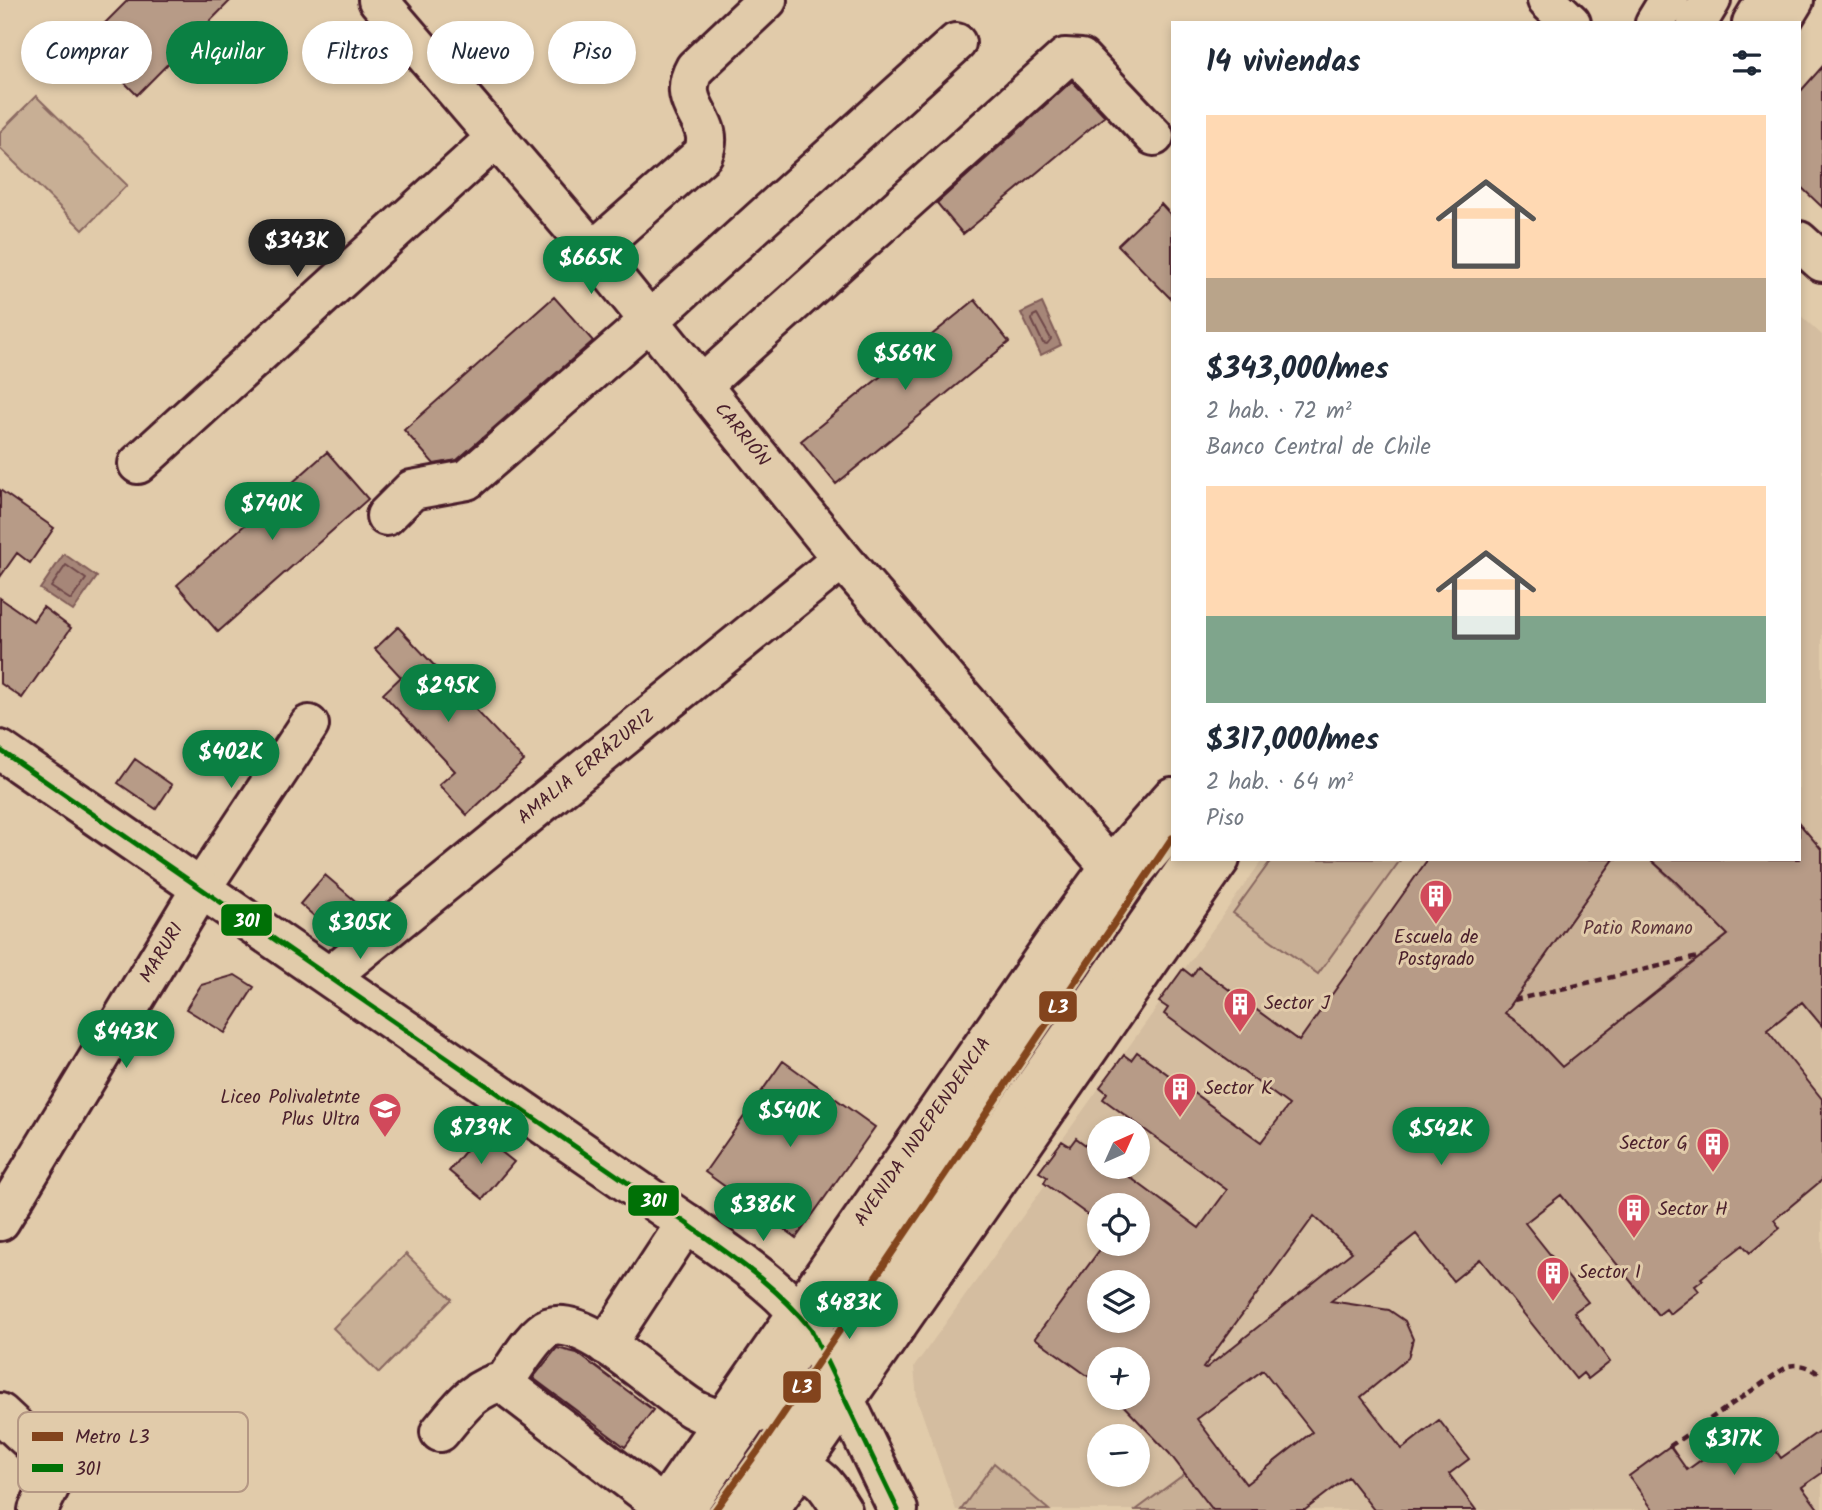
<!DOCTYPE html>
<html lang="es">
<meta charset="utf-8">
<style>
body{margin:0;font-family:Kalam,sans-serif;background:#f6f6f7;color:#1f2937;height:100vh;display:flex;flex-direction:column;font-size:26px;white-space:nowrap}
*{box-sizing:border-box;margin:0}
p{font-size:23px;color:#747a83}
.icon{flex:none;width:38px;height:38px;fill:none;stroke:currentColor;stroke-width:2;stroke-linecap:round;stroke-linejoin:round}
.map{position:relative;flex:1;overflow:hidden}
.sheet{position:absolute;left:1171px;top:21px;width:630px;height:840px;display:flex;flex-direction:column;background:#fff;border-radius:0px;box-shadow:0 4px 10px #0003}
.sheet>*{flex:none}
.top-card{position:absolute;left:21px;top:21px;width:665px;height:63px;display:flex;gap:14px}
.needle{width:46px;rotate:45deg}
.controls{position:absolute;left:1087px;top:1116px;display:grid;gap:14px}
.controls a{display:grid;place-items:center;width:63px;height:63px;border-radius:50%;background:#fff;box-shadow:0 4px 10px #0003;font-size:35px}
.price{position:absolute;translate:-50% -60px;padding:0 16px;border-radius:24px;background:#0b8043;color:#fff;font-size:23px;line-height:46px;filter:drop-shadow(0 2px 4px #0008)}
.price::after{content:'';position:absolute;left:50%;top:42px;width:21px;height:16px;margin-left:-10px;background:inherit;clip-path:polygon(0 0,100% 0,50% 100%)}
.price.on{background:#222;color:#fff}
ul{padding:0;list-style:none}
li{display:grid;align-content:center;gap:14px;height:371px;padding:0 35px}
li span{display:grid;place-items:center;height:217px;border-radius:0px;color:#555}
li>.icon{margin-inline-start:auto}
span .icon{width:126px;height:126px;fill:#fffc;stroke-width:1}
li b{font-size:30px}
h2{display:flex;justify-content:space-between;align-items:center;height:84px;padding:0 35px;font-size:30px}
.tag{padding:0 24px;border-radius:32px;background:#fff;box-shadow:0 4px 10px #0003;font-size:24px;line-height:63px}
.tag.on{background:#0b8043;color:#fff}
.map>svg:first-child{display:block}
.built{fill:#d4bda0;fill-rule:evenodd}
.green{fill:#c8af95;stroke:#896760;stroke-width:2}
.water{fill:#a68678;stroke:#815d59;stroke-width:2}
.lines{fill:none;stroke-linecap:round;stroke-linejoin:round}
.shore{stroke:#6f484a;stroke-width:2}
.building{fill:#b79b87;stroke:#4a1f2b;stroke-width:2;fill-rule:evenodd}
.minor-casing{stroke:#4a1f2b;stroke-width:44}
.major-casing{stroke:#4a1f2b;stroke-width:44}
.path{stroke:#4a1f2b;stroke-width:4.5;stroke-dasharray:7 5;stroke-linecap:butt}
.minor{stroke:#e1cbaa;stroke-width:38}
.major{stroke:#e1cbaa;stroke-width:38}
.bus-1-casing{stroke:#e1cbaa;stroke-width:10}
.bus-1{stroke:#007106;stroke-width:5}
.metro-1-casing{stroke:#e1cbaa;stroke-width:12}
.metro-1{stroke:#83441d;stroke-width:7}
.labels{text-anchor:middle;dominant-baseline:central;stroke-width:6;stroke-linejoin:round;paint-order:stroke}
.street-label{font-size:19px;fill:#4a1f2b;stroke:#e1cbaa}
.park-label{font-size:19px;fill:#5d353b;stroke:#e1cbaa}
.poi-label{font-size:19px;fill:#4a1f2b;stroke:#e1cbaa;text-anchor:start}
.key{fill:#e1cbaa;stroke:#b49784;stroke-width:2}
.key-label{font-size:19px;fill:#4a1f2b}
.line-badge{stroke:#e1cbaa;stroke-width:2.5}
.badge-label{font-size:19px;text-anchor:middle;font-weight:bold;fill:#fff}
</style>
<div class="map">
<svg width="1822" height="1510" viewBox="0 0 1822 1510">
<rect width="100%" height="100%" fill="#e1cbaa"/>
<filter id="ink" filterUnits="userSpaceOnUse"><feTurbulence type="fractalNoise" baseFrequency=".0143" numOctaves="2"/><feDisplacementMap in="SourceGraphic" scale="14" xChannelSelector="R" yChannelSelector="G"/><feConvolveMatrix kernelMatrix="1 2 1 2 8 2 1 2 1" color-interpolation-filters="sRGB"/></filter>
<g filter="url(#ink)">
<path class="built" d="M1799,314L1822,335V1510H956L917,1399L914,1367L1045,1185L1044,1183L1047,1177L1039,1172L1263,859H1799ZM1099,1129H1138V1167H1099ZM1099,1206H1138V1244H1099ZM1099,1283H1138V1321H1099ZM1099,1360H1138V1398H1099ZM1099,1437H1138V1475H1099Z"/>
<path class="green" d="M36,96L127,185L83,230L0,148V132Z
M1272,859H1401L1318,974L1233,913Z
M1614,859H1650L1714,921L1737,927L1562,1067L1525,1028L1505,1013Z
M406,1254L452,1299L379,1373L333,1328Z
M994,1463L1049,1510H961Z
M1186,1473L1215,1510H1136Z"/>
<path class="water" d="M1042,303L1061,345L1041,355L1021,313Z
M64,554L97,577L73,611L40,589Z"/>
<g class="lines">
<path class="shore" d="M1037,314L1051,339L1047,344L1043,343L1032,320L1033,316Z
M66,565L86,579L71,600L51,587Z"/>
</g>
<path class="building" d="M128,0H231L137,95L85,43Z
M1822,67V207L1799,185V93Z
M1072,81L1105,116L963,234L937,203Z
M1161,204L1172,216V300L1118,245Z
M554,297L593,341L457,460L434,464L404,430Z
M975,300L1009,342L836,484L801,441Z
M327,452L368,499L218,632L177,585Z
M0,490L54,528L30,563L17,553L0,577Z
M0,598L33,621L43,607L71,628L22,698L0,683Z
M398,627L524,761L467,815L439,785L455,771L383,694L401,677L375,649Z
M135,759L172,785L156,809L118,783Z
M1799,823L1822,850V1026L1802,1002L1767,1030L1822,1099V1180L1774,1220L1780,1228L1750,1253L1743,1245L1701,1278L1703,1280L1695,1286L1699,1291L1670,1314L1666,1309L1658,1315L1561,1195L1525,1223L1588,1302L1574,1312L1610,1362L1588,1379L1583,1373L1576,1379L1480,1259L1453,1281L1416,1234L1331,1301L1389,1310L1405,1321L1413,1339L1408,1358L1361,1397L1402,1449L1439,1420L1469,1459L1449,1474L1476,1510H1374L1348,1477L1305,1510H1213L1169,1453L1116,1398H1138V1360H1099V1384L1035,1338L1104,1244H1138V1206H1099V1223L1044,1183L1047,1177L1039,1172L1062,1141L1070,1146L1076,1138L1099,1155V1167H1116L1199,1228L1227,1190L1103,1099L1107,1093L1100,1087L1124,1055L1131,1060L1137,1052L1261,1142L1289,1105L1164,1014L1168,1008L1159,1002L1183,969L1192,976L1198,967L1299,1041L1428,859H1614L1505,1013L1525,1028L1562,1067L1728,935L1676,882L1650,859H1799ZM1314,1216L1352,1252L1205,1369L1203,1368ZM1099,1283H1138V1321H1099ZM1263,1370L1312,1432L1246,1484L1197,1419Z
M325,875L359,904L334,933L300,904Z
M235,975L254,987L225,1033L186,1009L201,985Z
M783,1061L875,1127L796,1238L705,1172Z
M479,1134L514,1162L483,1199L449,1171Z
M557,1348L577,1353L653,1410L625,1447L533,1378Z
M1755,1421L1781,1458L1822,1429V1473L1802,1487L1819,1510H1653L1629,1476L1670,1446L1687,1470Z"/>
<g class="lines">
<defs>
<g id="minor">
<path id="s1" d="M378,0L593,251L842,559L1110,867"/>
<path d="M1697,23L1711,0"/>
<path d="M1752,23L1766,0"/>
<path d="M593,251L703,154C718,119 673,107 695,68L767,0"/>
<path d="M701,386L1065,58L1081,59L1154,136"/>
<path d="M138,464L496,138"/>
<path d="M386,516L412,490L467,480L649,321L956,43"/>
<path id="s2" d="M330,976L842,559"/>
<path id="s3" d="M0,1221L202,887L309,725"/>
<path d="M606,1345L686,1223"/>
<path d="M505,1381L513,1391L663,1506"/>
<path d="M0,1413L56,1465L57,1472L38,1510"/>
<path d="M440,1432C460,1408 472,1388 505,1381C515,1367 534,1333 550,1327C586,1314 661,1390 693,1409C702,1414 713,1417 723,1422"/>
<path d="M691,1500L1075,948L1130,876L1172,827"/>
<path d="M740,1510L1193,859"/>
</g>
<g id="major">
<path d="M1547,0L1571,23"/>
<path d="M1655,23L1669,0"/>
<path d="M1780,23L1794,0"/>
<path d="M1799,241L1822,262"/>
<path d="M0,750L686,1223C729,1255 779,1284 811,1329L898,1510"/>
<path d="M723,1422L774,1409L845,1401"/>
<path d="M798,1468C824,1477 828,1488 842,1510"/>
<path id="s4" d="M661,1510L1057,939L1110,867L1172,797"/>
<path d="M769,1510L1220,859"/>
</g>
</defs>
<use href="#minor" class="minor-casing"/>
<use href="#major" class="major-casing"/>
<path class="path" d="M1514,1000L1702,956
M1670,1446L1788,1366C1802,1363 1812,1367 1822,1377"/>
<use href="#minor" class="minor"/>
<use href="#major" class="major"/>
<defs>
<path id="bus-1" d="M0,750L686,1223C731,1256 776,1285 811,1329L898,1510"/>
</defs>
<use href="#bus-1" class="bus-1-casing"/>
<use href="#bus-1" class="bus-1"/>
<defs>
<path id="metro-1" d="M715,1510L761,1447L1172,838"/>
</defs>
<use href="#metro-1" class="metro-1-casing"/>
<use href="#metro-1" class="metro-1"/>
</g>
</g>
<defs>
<symbol id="building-pin" viewBox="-11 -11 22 30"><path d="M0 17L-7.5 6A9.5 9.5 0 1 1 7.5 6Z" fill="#d1495b" stroke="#e1cbaa"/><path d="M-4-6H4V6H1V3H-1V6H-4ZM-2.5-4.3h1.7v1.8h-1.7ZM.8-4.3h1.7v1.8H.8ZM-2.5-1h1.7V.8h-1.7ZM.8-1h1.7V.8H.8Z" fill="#fff"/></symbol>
<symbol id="school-pin" viewBox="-11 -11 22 30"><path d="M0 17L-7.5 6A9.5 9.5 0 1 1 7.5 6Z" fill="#d1495b" stroke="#e1cbaa"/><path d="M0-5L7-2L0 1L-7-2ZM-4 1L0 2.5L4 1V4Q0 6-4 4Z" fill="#fff"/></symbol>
</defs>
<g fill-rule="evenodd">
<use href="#building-pin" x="1417" y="877" width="38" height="52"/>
<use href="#building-pin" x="1221" y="985" width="38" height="52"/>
<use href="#building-pin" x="1161" y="1070" width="38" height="52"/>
<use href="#school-pin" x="366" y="1090" width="38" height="52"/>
<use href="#building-pin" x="1694" y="1125" width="38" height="52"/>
<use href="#building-pin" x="1615" y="1191" width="38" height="52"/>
<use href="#building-pin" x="1534" y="1254" width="38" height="52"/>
</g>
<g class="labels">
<g class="street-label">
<text stroke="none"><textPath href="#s1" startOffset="567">CARRIÓN</textPath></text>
<text stroke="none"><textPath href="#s2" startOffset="331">AMALIA ERRÁZURIZ</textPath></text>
<text stroke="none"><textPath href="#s3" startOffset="313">MARURI</textPath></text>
<text stroke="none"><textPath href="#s4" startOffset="460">AVENIDA INDEPENDENCIA</textPath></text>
</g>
<g class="park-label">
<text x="1638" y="929">Patio Romano</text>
</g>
<g class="poi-label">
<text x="1436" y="938" text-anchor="middle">Escuela de<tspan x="1436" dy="22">Postgrado</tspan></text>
<text x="1264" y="1004">Sector J</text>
<text x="1204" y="1089">Sector K</text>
<text x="360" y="1098" text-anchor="end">Liceo Polivaletnte<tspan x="360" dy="22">Plus Ultra</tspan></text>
<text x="1688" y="1144" text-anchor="end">Sector G</text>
<text x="1658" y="1210">Sector H</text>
<text x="1578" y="1273">Sector I</text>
</g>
</g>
<rect x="18" y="1412" width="230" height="80" rx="10" class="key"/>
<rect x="32" y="1432" width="31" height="9" fill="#83441d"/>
<rect x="32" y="1464" width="31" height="8" fill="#007106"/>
<g class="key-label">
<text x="75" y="1443">Metro L3</text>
<text x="75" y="1475">301</text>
</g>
<g class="line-badge">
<rect x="220" y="903" width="53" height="34" rx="7" fill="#007106"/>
<rect x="1038" y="990" width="40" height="33" rx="7" fill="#83441d"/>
<rect x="627" y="1184" width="53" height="33" rx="7" fill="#007106"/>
<rect x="782" y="1370" width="40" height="34" rx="7" fill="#83441d"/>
</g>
<g class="badge-label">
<text x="247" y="927">301</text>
<text x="1058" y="1013">L3</text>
<text x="654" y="1207">301</text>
<text x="802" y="1393">L3</text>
</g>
</svg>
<div class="controls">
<a><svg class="needle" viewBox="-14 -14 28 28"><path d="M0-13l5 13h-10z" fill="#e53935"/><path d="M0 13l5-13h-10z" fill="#747a83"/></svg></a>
<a><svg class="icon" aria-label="locate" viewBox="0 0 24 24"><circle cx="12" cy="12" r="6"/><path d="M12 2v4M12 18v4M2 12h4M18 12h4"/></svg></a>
<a><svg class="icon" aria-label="layers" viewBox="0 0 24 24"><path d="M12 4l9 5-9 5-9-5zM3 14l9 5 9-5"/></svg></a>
<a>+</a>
<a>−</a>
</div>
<b class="price on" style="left:297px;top:279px">$343K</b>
<b class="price" style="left:591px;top:296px">$665K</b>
<b class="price" style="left:905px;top:392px">$569K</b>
<b class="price" style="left:272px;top:542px">$740K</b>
<b class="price" style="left:448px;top:724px">$295K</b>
<b class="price" style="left:231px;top:790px">$402K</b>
<b class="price" style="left:360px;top:961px">$305K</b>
<b class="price" style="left:126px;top:1070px">$443K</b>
<b class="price" style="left:790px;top:1149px">$540K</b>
<b class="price" style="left:481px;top:1166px">$739K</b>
<b class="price" style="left:1441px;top:1167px">$542K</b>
<b class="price" style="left:763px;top:1243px">$386K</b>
<b class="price" style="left:849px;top:1341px">$483K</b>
<b class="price" style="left:1734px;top:1477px">$317K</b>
<div class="top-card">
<a class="tag">Comprar</a>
<a class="tag on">Alquilar</a>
<a class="tag">Filtros</a>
<a class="tag">Nuevo</a>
<a class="tag">Piso</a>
</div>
<section class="sheet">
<h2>14 viviendas<svg class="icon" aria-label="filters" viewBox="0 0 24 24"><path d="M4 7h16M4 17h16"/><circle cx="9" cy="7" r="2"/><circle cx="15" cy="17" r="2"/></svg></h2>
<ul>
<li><span style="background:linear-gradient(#ffd9b3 75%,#b9a48a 0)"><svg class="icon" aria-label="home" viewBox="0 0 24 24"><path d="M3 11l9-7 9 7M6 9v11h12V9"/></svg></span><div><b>$343,000/mes</b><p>2 hab. · 72 m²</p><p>Banco Central de Chile</p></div></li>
<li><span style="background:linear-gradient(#ffd9b3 60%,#7fa58c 0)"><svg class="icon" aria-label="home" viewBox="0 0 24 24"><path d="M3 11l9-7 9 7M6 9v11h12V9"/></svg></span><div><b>$317,000/mes</b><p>2 hab. · 64 m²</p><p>Piso</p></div></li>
</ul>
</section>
</div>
